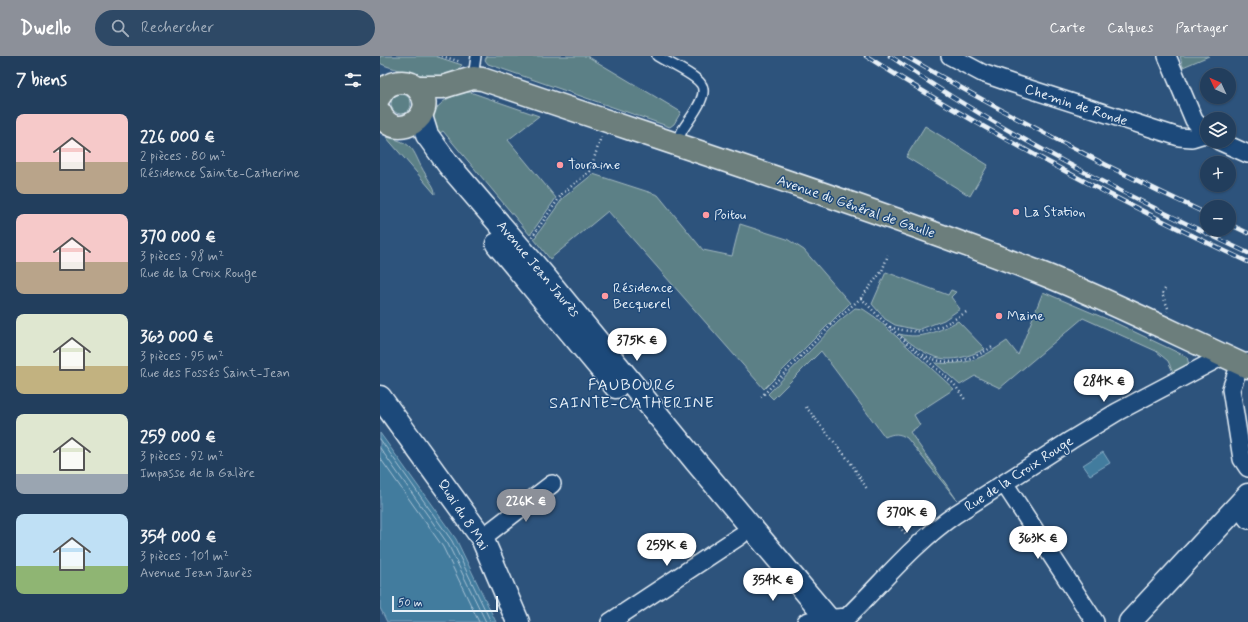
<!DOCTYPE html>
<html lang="fr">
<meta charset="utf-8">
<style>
body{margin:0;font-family:Mynerve,sans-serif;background:#2e4966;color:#f1f3f6;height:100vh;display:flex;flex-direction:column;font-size:15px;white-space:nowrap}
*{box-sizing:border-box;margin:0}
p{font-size:13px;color:#a2aebc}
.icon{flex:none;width:22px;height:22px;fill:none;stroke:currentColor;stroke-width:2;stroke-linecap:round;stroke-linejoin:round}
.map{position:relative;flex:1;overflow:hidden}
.details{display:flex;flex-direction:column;background:#223e5d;width:380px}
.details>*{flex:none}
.needle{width:26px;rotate:314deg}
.controls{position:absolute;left:820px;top:12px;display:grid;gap:8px}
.controls a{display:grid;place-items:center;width:36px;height:36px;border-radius:50%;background:#223e5d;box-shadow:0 1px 3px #0004,0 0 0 1px #3f5772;font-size:20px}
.scale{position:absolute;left:12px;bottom:10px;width:106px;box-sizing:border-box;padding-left:4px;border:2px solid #e8f1f8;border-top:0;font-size:11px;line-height:14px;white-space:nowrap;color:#e8f1f8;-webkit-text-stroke:3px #1f4a7a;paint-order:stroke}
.price{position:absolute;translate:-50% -34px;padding:0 9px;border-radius:14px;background:#fff;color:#222;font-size:13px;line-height:26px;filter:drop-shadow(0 1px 2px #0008)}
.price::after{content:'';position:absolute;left:50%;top:24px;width:12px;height:9px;margin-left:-6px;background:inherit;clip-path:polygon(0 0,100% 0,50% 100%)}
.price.selected{background:#8c9099;color:#fff}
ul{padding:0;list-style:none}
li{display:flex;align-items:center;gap:12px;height:100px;padding:0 16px}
li span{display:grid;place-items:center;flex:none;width:112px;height:80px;border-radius:8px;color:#555}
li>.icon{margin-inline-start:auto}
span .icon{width:48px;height:48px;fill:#fffc;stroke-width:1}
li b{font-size:17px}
h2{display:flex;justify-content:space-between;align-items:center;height:48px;padding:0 16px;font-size:17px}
header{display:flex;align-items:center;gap:24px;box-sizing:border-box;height:56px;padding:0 20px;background:#8c9099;color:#fff}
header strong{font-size:19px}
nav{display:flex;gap:22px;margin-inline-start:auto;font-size:14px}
.search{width:280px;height:36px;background:#2e4966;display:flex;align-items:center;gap:10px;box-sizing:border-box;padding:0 14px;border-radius:22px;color:#a2aebc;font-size:15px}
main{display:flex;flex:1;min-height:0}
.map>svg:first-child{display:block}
.green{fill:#5c8086;stroke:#a2b8bf}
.water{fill:#437b9e;stroke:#85aac2}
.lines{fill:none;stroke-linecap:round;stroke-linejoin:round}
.shore{stroke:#a6c2d4;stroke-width:1}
.lane-casing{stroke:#e8f1f8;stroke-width:12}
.street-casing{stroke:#e8f1f8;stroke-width:20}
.secondary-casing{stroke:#e8f1f8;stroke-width:25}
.primary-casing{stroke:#e8f1f8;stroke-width:25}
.path{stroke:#e8f1f8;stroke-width:2.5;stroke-dasharray:1 3;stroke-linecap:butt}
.lane{stroke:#1f4a7a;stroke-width:9}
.street{stroke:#1f4a7a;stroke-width:17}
.secondary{stroke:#1f4a7a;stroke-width:22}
.primary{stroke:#6c7e7c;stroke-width:22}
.rail-casing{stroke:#e8f1f8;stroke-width:4.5}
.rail{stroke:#1f4a7a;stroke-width:3;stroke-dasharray:9;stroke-linecap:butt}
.poi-dot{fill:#ff9aa2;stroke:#1f4a7a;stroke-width:1.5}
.labels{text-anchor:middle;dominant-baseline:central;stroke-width:3;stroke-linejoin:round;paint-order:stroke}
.street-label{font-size:14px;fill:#e8f1f8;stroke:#1f4a7a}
.poi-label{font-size:14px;fill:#e8f1f8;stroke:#1f4a7a;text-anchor:start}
.quarter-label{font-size:16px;letter-spacing:1px;fill:#e8f1f8;stroke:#1f4a7a}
</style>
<header>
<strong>Dwello</strong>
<div class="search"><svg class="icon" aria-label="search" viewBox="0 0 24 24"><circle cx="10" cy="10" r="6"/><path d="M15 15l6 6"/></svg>Rechercher</div>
<nav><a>Carte</a><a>Calques</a><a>Partager</a></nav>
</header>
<main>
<section class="details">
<h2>7 biens<svg class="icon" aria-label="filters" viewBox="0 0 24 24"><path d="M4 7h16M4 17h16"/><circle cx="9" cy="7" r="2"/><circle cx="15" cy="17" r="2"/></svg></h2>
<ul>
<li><span style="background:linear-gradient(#f6c9c9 60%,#b9a48a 0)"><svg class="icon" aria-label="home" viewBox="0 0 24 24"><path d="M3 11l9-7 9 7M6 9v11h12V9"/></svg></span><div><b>226 000 €</b><p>2 pièces · 80 m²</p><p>Résidence Sainte-Catherine</p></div></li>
<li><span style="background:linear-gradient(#f6c9c9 60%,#b9a48a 0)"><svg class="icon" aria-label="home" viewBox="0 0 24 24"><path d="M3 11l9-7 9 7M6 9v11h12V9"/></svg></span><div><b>370 000 €</b><p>3 pièces · 98 m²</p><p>Rue de la Croix Rouge</p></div></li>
<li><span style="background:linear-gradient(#dfe7d0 65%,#c2b280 0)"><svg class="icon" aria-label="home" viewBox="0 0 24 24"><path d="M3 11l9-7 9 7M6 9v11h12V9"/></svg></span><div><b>363 000 €</b><p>3 pièces · 95 m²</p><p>Rue des Fossés Saint-Jean</p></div></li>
<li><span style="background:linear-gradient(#dfe7d0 75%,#9aa5b1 0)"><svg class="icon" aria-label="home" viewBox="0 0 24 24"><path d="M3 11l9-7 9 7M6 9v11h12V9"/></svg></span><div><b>259 000 €</b><p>3 pièces · 92 m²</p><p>Impasse de la Galère</p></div></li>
<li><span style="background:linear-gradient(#bfe0f5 65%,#8fb573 0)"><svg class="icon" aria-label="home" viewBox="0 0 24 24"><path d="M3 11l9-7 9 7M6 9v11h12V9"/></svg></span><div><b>354 000 €</b><p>3 pièces · 101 m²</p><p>Avenue Jean Jaurès</p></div></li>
</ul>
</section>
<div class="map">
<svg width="868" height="566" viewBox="0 0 868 566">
<rect width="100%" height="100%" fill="#2d537c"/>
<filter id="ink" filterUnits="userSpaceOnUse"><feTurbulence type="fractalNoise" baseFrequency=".025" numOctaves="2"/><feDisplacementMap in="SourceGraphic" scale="8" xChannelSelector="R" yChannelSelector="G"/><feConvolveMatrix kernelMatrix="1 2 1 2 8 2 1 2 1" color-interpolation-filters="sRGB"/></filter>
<g filter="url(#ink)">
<path class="green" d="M0,0H55L82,9L79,13C73,16 65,20 58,21C51,22 6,12 0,7Z
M107,0H207L301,56L294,68L290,71L108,8L105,4Z
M800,0H829L803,11Z
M90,36L159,60L128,84L176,142L150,179L63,75L57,79C56,75 53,69 53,64C53,47 75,37 90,36Z
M11 48a10 10 0 1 1 20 0a10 10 0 1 1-20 0Z
M545,70L608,109L590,140L526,101Z
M6,81C38,88 31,95 46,119C50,127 55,130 55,138Z
M213,118L278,139L323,194L352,200L360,168L407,183L424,194L470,247L384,333L228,155L170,203L154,183L183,142Z
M506,216L568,239L571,234L576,236L571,241L580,253L564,264L538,274L515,269L505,263L492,248Z
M663,236L736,267L807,301L809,309L794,318L788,305L776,295L703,262L620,332L595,320L580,329L555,307C589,309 599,304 627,285L638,299Z
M475,252L483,253L495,261L574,333L534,359L540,369L530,376L577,444L527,382C519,377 514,377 505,381L441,295L393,343L388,338L458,266Z
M578,265L605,293C566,311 551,304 519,278C542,284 559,275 578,265Z"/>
<path class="water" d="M0,377L76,483L116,566H7L0,552Z
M723,396L730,407L710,419L703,409Z"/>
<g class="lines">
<path class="shore" d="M0,383L72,485L111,566
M0,392L68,488L106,566
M0,402L63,491L99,566"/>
<defs>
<path id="lane" d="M277,0C288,7 314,18 321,28C330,40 308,64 302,75C300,79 299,84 297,89
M93,22L96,0"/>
<path id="street" d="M570,0L602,17L631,27L799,81L812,82L825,78
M787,0L814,64L827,79
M839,85L868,98
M868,306L860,308L851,333L862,403L868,412
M624,427L715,566
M858,450L868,464
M102,482L172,428
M230,566L360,480
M426,566L432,564L467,561C503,526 534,487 576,458L691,384L737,356L843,300"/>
<path id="secondary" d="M41,60L47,79L68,108L165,221L317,407L451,566
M117,188L236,331
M0,341L102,482L138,566
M750,566L868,439"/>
<path id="primary" d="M36,31H63L93,22L102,23C287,86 475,145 658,216C729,244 798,279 868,311
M0,40C4,31 11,26 22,26C28,26 34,28 38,33C62,59 13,90 0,56"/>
</defs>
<use href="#lane" class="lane-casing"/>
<use href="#street" class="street-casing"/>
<use href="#secondary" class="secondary-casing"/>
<use href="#primary" class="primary-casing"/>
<path class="path" d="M62,0L81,6
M152,181L182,138L210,115L221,81
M785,233L782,238L788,252L787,255
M481,242L508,270L574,328L586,345
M510,271C544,281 559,273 588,255
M543,299C570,312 589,305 614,290
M381,341L458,262L481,242L502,215L508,199
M426,351L471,407L487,433
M503,453L527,479"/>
<use href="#lane" class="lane"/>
<use href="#street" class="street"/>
<use href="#secondary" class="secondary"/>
<use href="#primary" class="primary"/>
<defs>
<path id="rail" d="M486,0C608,78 738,145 868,206
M510,0C621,77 745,139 868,197
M525,0C624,57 724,110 827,158
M849,168L868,177"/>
</defs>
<use href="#rail" class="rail-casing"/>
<use href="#rail" class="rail"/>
</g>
</g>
<g class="poi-dot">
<circle cx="180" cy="109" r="4"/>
<circle cx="636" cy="156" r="4"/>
<circle cx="326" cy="159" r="4"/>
<circle cx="225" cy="240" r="4"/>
<circle cx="619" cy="260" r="4"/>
</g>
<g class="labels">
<g class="street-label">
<text transform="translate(696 49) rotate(18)">Chemin de Ronde</text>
<text transform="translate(476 151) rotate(19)">Avenue du Général de Gaulle</text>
<text transform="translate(158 213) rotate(50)">Avenue Jean Jaurès</text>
<text transform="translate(639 418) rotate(-33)">Rue de la Croix Rouge</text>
<text transform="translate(83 459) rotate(57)">Quai du 8 Mai</text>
</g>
<g class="poi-label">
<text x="188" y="109">Touraine</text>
<text x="644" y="156">La Station</text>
<text x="334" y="159">Poitou</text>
<text x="233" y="232">Résidence<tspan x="233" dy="16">Becquerel</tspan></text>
<text x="627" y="260">Maine</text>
</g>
<g class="quarter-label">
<text x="252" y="329">FAUBOURG<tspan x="252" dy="18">SAINTE-CATHERINE</tspan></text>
</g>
</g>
</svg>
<div class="controls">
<a><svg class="needle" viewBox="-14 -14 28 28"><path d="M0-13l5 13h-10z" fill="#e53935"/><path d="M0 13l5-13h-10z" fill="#a2aebc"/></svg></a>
<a><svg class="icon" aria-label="layers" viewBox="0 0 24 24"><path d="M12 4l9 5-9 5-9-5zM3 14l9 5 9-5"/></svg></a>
<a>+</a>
<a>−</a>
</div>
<div class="scale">50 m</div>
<b class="price" style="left:257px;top:306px">375K €</b>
<b class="price" style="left:724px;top:347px">284K €</b>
<b class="price selected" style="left:146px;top:467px">226K €</b>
<b class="price" style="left:527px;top:478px">370K €</b>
<b class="price" style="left:658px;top:504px">363K €</b>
<b class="price" style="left:287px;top:511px">259K €</b>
<b class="price" style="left:393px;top:546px">354K €</b>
</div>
</main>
